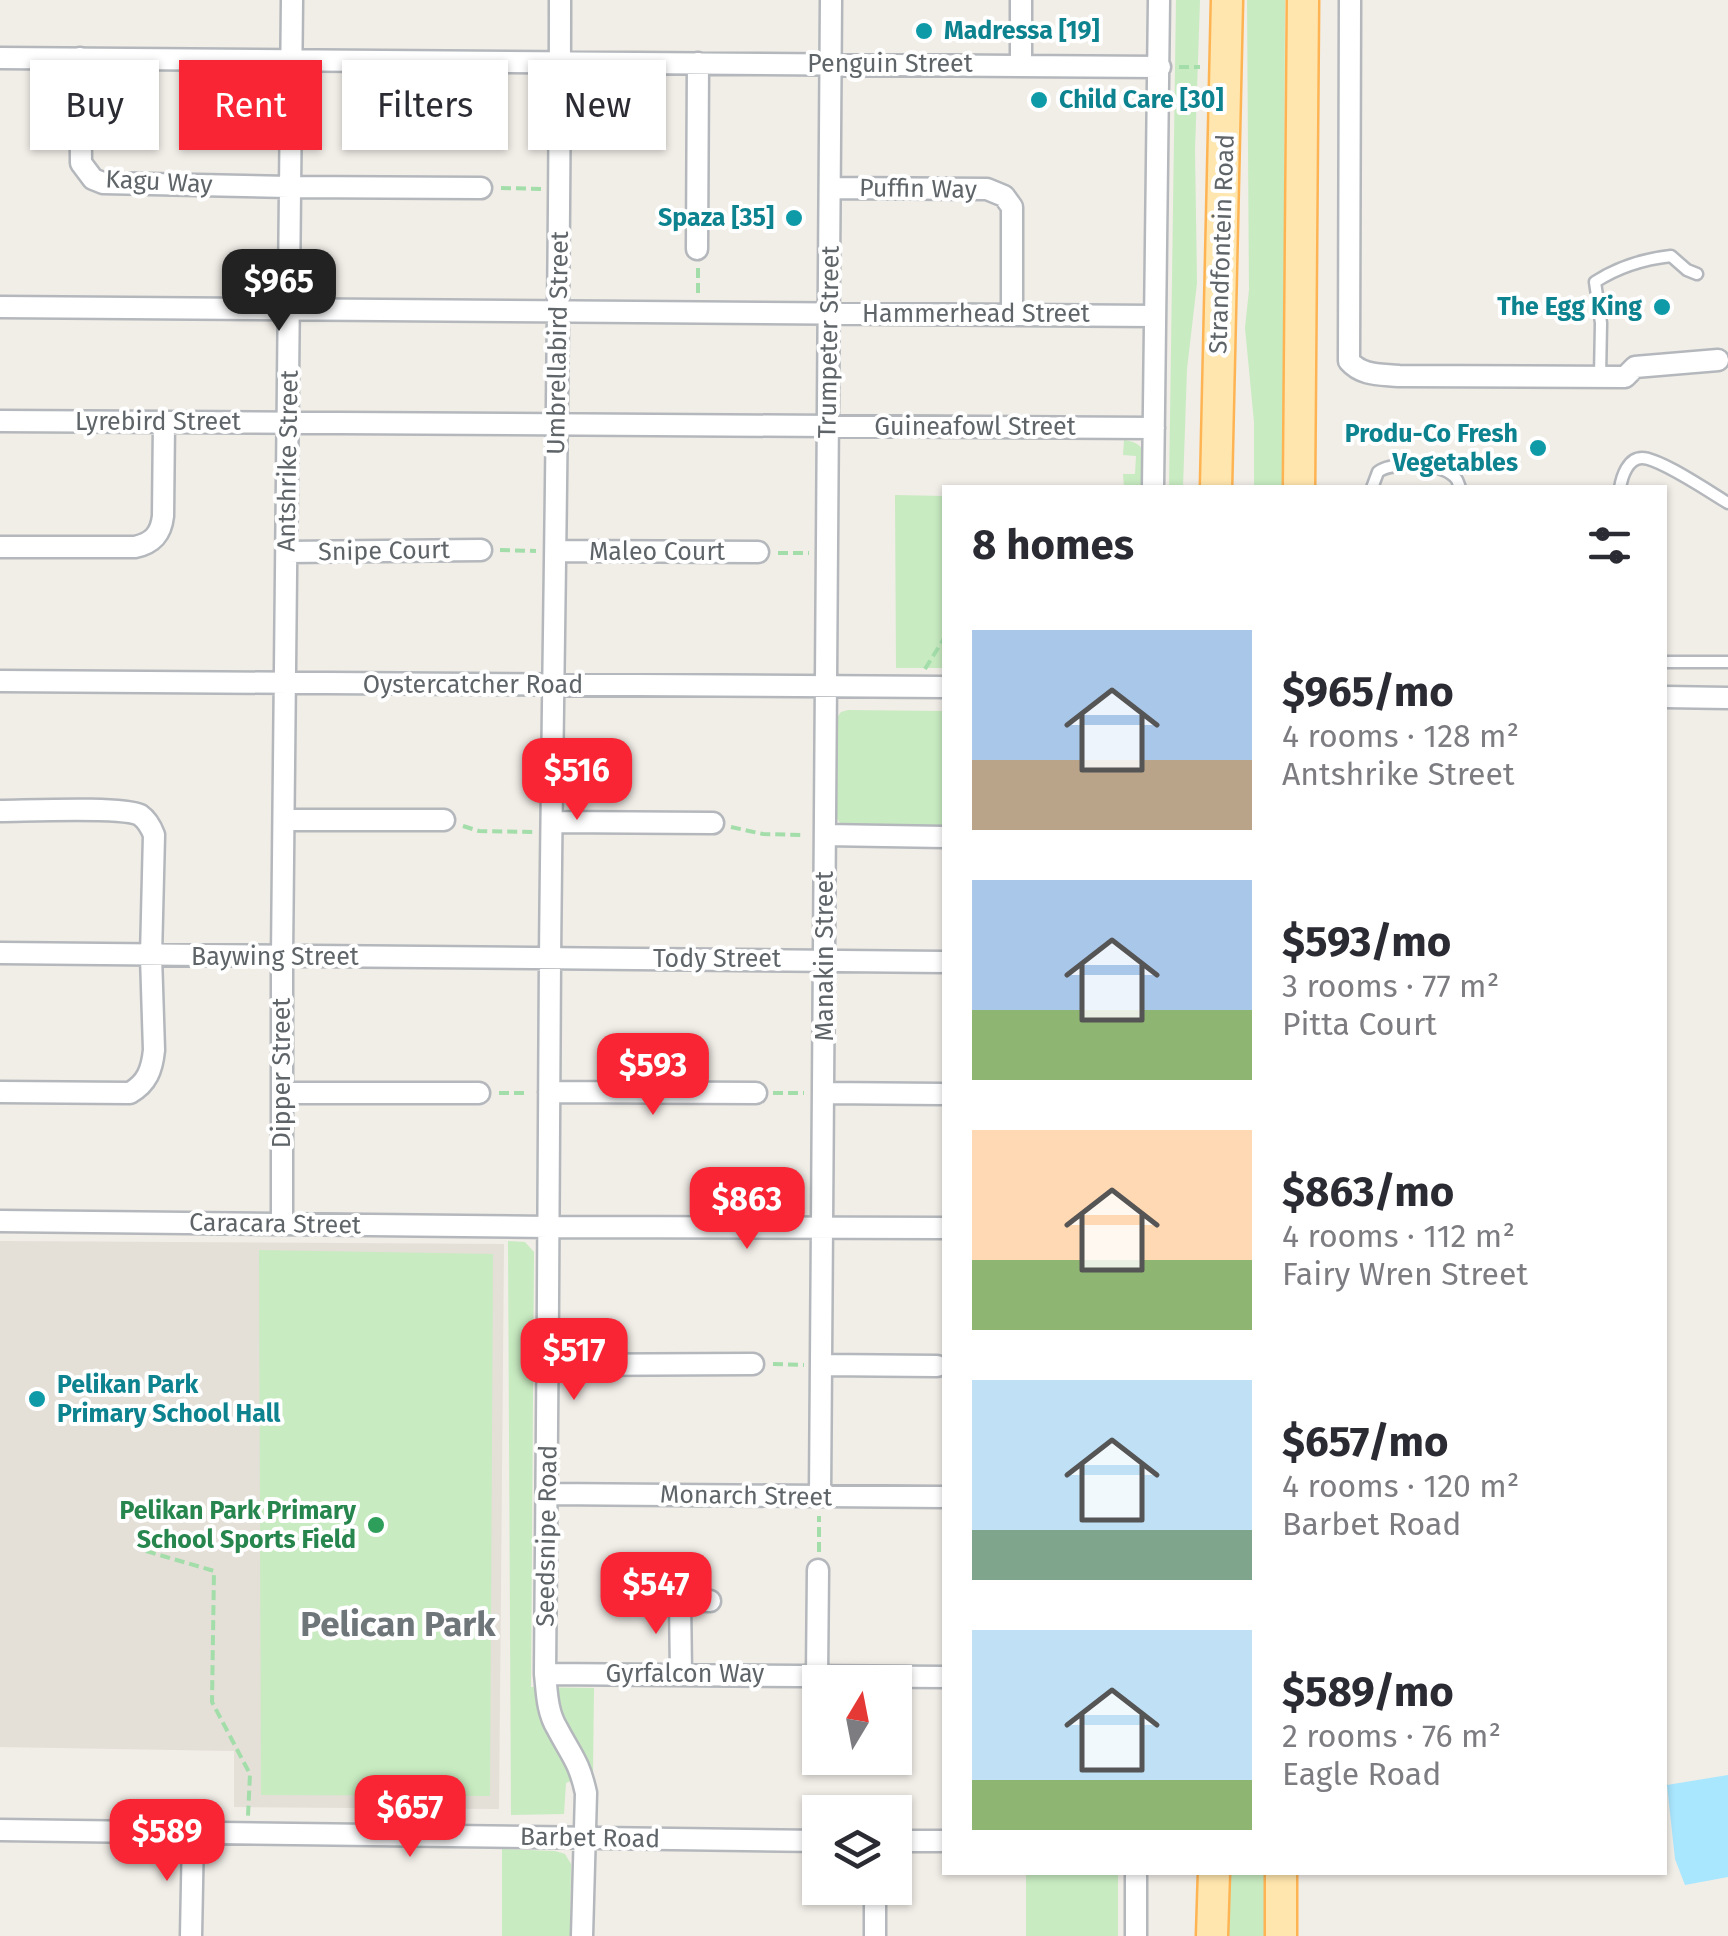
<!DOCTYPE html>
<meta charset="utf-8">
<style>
body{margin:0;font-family:"Fira Sans",sans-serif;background:#f7f7f7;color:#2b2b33;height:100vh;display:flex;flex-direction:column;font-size:38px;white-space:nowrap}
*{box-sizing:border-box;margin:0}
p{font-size:32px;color:#7c7c81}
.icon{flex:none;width:55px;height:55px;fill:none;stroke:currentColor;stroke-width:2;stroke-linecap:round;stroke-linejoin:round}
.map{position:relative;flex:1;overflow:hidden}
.drawer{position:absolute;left:942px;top:485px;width:725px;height:1390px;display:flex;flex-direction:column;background:#fff;border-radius:0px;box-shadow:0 2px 8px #0004}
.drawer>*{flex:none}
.guide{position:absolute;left:30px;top:60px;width:762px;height:90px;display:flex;gap:20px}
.needle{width:65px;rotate:10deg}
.tools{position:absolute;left:802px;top:1665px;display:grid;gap:20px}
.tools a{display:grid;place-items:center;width:110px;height:110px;border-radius:0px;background:#fff;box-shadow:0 2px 8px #0004;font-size:50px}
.price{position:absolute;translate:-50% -85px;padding:0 22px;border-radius:20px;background:#f92535;color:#fff;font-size:32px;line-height:65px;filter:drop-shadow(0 2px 5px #0008)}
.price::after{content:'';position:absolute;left:50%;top:60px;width:30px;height:22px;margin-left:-15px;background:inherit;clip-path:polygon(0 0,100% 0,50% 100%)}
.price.on{background:#222;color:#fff}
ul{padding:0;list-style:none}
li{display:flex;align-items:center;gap:30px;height:250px;padding:0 30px}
li span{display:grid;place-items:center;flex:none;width:280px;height:200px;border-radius:0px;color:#555}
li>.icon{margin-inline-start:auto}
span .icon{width:120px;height:120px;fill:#fffc;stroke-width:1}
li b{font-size:42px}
h2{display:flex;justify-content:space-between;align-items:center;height:120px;padding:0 30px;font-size:42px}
.chip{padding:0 35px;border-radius:0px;background:#fff;box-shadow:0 2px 8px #0004;font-size:35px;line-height:90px}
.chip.on{background:#f92535;color:#fff}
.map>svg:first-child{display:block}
.education{fill:#e4dfd7}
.green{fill:#c8ebc1}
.water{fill:#a9e7ff}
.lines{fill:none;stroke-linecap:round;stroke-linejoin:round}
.lane-casing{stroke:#b4b8bc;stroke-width:15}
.street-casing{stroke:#b4b8bc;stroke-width:25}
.primary-casing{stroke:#feb453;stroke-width:35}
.path{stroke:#a3deaa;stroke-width:4;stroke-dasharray:10 5;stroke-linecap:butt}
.lane{stroke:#fff;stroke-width:10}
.street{stroke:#fff;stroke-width:20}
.primary{stroke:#ffe6ae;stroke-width:30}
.culture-dot{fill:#0f9aa8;stroke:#fff;stroke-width:4}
.leisure-dot{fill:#2e9e5b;stroke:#fff;stroke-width:4}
.labels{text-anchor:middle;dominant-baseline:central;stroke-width:8;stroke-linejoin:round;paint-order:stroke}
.culture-label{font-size:25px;font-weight:bold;fill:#0d838f;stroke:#fff;text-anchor:start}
.street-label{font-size:25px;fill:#5e6468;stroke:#fff}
.leisure-label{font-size:25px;font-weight:bold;fill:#27864d;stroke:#fff;text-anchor:end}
.district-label{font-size:35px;font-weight:bold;fill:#6f767a;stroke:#fff}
</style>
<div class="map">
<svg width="1728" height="1936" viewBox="0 0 1728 1936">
<rect width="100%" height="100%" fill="#f1ede7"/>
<path class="education" d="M0,1241L504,1244L499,1809L234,1807V1751L0,1747Z"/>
<path class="green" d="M1176,0H1200L1195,150L1197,283L1187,369L1183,487L1169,488Z
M1247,0H1285L1283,487H1254V422L1245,328L1249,290Z
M1124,440C1152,443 1145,465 1145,487H1124L1123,474H1135L1136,456L1123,455Z
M895,495L945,496V668H896Z
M848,710L945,711V827H846L841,825L835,815L836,719L841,712Z
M508,1241L525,1242L534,1252L531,1687L594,1688L593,1772L566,1783L564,1814L511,1815Z
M259,1250L493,1254L490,1796L261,1795Z
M502,1849L555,1851L565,1854L571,1864L570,1936H502Z
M1026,1873H1118V1936H1026Z
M1226,1873H1272L1271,1936H1226Z"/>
<path class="water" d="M1728,1775V1877L1685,1885L1675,1859L1667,1785Z"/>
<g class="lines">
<defs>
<path id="lane" d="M1600,377L1601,323L1595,282C1618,267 1644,259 1671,256L1687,270L1697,274
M1372,488L1378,472C1391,462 1436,463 1451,474C1458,479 1457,480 1460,488
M1620,488C1622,476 1628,458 1642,458C1660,458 1711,493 1728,503
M1665,662H1728"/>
<path id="street" d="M560,0C560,320 553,639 550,959C548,1197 548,1436 545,1674C547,1692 547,1712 557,1728C571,1755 579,1761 586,1793L582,1936
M1350,0L1349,361C1362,376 1380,374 1399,376L1625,377L1635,367L1718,360
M0,58L1160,67
M80,58L81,163L93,179L103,183L289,187L481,188
M1021,64V0
M831,188L987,189L1004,196L1012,207V314
M697,249L698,63
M0,307L1155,316
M0,421L1154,428
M1153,488L1159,0
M0,547H135C153,543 161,534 163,516L164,422
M556,551L758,552
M287,552L481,550
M0,681L945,687
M1665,697L1728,698
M0,811C25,811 122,806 140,815C147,820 151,827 154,835L151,956L154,1050C152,1070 147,1083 130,1093L0,1092
M284,820H444
M552,822L713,823
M825,835L945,837
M0,953L945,962
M549,1092L756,1093
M283,1093H479
M823,1093L943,1094
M0,1221L549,1227L945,1228
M282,1224V956L292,0
M549,1365L753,1364
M821,1365L937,1366
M548,1494L945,1497
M820,1496L831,0
M652,1600L710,1601
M680,1600L681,1674
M545,1674L945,1677
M817,1675L818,1570
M0,1830L820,1841
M895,1841H945
M1136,1872V1936
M191,1936L193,1833
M875,1936V1888"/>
<path id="primary" d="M1216,488L1227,0
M1299,488L1303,0
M1212,1936L1214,1872
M1281,1936V1872"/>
</defs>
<use href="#lane" class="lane-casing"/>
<use href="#street" class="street-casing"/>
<use href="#primary" class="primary-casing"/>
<path class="path" d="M1179,67H1200
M501,188L542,189
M698,268V294
M500,550L536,551
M778,553H809
M925,669L945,637
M463,826L479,831L533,832
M731,827L763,834L805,835
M499,1093H529
M773,1093H804
M773,1364L804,1365
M146,1551L214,1571L212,1702L250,1774L248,1816
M819,1552V1516"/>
<use href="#lane" class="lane"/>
<use href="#street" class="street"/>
<use href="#primary" class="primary"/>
</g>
<g class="culture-dot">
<circle cx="924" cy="31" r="10"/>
<circle cx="1039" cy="100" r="10"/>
<circle cx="794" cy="218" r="10"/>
<circle cx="1662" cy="307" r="10"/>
<circle cx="1538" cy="448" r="10"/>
<circle cx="37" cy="1399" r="10"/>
</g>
<circle class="leisure-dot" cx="376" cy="1525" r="10"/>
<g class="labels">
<g class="culture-label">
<text x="944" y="31">Madressa [19]</text>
<text x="1059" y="100">Child Care [30]</text>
<text x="774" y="218" text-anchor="end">Spaza [35]</text>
<text x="1642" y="307" text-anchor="end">The Egg King</text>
<text x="1518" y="434" text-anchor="end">Produ-Co Fresh<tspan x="1518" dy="29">Vegetables</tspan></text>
<text x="57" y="1385">Pelikan Park<tspan x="57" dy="29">Primary School Hall</tspan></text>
</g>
<g class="street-label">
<text x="890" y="64">Penguin Street</text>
<text transform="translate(159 182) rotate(3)">Kagu Way</text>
<text transform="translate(918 189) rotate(1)">Puffin Way</text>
<text transform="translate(1222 244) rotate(-88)">Strandfontein Road</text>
<text x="976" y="314">Hammerhead Street</text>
<text transform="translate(829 342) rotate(-89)">Trumpeter Street</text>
<text transform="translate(558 343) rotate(-89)">Umbrellabird Street</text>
<text x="158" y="422">Lyrebird Street</text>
<text x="975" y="427">Guineafowl Street</text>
<text transform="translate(288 461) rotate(-89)">Antshrike Street</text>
<text transform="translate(384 551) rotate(-1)">Snipe Court</text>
<text x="657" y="552">Maleo Court</text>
<text x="473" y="685">Oystercatcher Road</text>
<text transform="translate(825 956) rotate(-90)">Manakin Street</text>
<text x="275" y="957">Baywing Street</text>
<text x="717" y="959">Tody Street</text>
<text transform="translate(282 1073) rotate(-90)">Dipper Street</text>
<text transform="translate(275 1224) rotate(1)">Caracara Street</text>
<text transform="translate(746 1496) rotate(1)">Monarch Street</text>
<text transform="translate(547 1536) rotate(-89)">Seedsnipe Road</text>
<text x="685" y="1674">Gyrfalcon Way</text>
<text transform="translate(590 1838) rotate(1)">Barbet Road</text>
</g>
<g class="leisure-label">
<text x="356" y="1511">Pelikan Park Primary<tspan x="356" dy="29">School Sports Field</tspan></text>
</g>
<g class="district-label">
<text x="398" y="1624">Pelican Park</text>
</g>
</g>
</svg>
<div class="tools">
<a><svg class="needle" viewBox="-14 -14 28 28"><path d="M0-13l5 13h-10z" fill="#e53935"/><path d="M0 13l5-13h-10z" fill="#7c7c81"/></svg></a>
<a><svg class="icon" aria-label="layers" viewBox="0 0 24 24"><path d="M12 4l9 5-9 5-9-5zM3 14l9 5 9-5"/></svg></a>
</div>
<b class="price on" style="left:279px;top:334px">$965</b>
<b class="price" style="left:577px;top:823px">$516</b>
<b class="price" style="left:653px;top:1118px">$593</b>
<b class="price" style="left:747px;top:1252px">$863</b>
<b class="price" style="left:574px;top:1403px">$517</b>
<b class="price" style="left:656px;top:1637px">$547</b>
<b class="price" style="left:410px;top:1860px">$657</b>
<b class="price" style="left:167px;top:1884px">$589</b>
<div class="guide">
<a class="chip">Buy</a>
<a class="chip on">Rent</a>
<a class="chip">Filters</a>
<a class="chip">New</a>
</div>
<section class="drawer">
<h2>8 homes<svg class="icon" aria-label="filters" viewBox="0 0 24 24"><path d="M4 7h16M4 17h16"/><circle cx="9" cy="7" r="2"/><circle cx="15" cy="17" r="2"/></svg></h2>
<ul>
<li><span style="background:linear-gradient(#a9c7e8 65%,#b9a48a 0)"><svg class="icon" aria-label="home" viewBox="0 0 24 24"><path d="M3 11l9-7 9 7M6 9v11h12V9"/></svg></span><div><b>$965/mo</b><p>4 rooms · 128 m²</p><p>Antshrike Street</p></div></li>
<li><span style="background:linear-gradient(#a9c7e8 65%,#8fb573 0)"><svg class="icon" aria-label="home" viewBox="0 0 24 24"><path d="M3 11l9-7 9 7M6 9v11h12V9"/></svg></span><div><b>$593/mo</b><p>3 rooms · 77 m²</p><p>Pitta Court</p></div></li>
<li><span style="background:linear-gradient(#ffd9b3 65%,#8fb573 0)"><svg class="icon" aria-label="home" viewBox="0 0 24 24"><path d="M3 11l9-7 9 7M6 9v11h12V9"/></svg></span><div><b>$863/mo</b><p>4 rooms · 112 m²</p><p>Fairy Wren Street</p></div></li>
<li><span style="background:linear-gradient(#bfe0f5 75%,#7fa58c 0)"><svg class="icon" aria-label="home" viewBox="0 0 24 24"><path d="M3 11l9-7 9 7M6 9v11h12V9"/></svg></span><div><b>$657/mo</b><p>4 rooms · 120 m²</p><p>Barbet Road</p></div></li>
<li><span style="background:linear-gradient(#bfe0f5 75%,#8fb573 0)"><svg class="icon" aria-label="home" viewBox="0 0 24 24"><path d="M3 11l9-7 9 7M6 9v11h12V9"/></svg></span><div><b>$589/mo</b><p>2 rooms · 76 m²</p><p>Eagle Road</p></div></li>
</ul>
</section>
</div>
